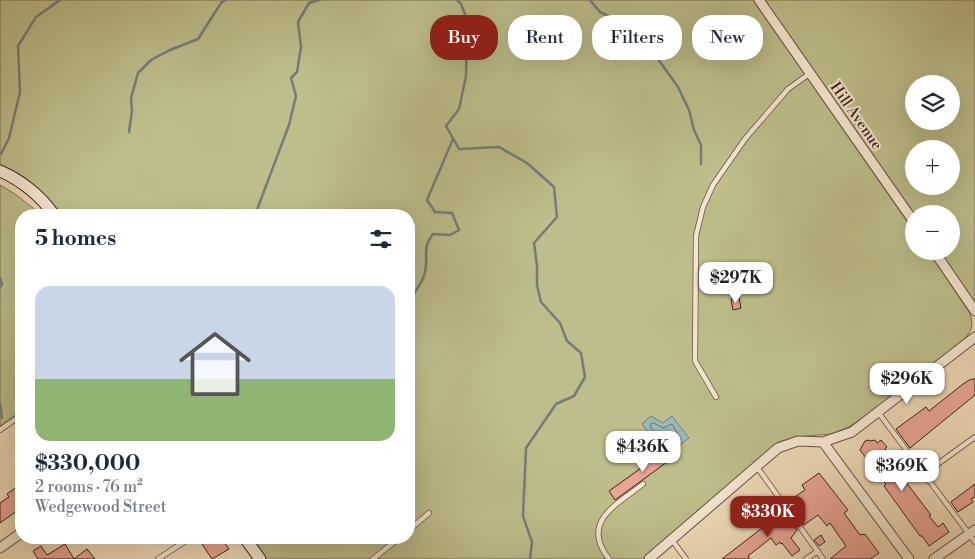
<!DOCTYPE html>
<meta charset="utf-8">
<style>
body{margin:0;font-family:"Libre Bodoni",serif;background:#f6f6f7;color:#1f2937;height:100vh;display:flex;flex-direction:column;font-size:19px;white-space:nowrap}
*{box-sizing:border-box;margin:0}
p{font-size:16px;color:#747a83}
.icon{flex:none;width:28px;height:28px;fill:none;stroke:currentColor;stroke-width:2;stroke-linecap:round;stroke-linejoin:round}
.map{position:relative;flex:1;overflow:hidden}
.details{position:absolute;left:15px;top:209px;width:400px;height:335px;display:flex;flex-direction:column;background:#fff;border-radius:20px;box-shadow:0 5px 20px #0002}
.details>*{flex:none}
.banner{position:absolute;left:430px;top:15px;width:470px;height:45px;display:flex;gap:10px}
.controls{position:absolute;left:905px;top:75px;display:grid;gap:10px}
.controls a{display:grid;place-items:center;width:55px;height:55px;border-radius:50%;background:#fff;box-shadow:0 5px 20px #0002;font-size:25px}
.price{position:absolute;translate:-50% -42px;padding:0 11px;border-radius:10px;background:#fff;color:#222;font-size:16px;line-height:32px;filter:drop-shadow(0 1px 2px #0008)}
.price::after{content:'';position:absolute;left:50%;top:30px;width:15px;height:11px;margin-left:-8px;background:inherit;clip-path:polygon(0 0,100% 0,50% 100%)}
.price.selected{background:#8f2418;color:#fff}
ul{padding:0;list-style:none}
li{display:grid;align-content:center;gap:10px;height:265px;padding:0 20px}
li+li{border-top:1px solid #e0e1e3}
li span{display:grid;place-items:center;height:155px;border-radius:15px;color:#555}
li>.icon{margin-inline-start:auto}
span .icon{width:90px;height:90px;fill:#fffc;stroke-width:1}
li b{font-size:21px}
h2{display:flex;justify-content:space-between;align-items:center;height:60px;padding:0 20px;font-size:21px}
.chip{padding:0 18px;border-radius:20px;background:#fff;box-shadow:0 5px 20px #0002;font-size:18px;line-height:45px}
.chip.selected{background:#8f2418;color:#fff}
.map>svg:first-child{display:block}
.green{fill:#bdbe8b;stroke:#7c7052;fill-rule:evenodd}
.water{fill:#9bb9b6;stroke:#757d78}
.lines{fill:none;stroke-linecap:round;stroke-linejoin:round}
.shore{stroke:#6b6e68;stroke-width:1}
.stream{stroke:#757d78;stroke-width:2.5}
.building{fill:#e8a593;stroke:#3b231a}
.lane-casing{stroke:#685041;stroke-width:6}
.street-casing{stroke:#685041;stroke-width:11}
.secondary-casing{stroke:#3b231a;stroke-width:13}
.lane{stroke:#f4e6d0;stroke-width:4.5}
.street{stroke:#f4e6d0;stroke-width:9}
.secondary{stroke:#f4e6d0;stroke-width:11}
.labels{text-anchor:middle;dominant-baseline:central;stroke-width:4;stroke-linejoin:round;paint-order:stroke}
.street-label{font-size:15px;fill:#3b231a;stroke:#f4e6d0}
</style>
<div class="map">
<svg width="975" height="559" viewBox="0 0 975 559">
<rect width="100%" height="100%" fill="#eed9b7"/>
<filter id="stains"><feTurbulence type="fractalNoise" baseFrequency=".004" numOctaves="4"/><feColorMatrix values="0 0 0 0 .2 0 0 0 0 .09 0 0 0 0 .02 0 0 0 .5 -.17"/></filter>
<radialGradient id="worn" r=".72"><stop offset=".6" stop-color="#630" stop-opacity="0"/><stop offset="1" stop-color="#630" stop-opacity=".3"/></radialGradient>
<path class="green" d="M0,0H753L914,231V251H928L969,312C975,325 971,334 960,343L886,401L849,427L831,434L796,437L779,442L647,559H267L252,538H409V215H59C45,191 25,175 0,165Z
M763,0H975V304L938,251H951V214H914V216ZM914,84H951V121H914ZM914,149H951V186H914Z
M0,185L15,194L42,215H21V411L0,426Z"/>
<path class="water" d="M651,416L663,423L672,416L689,438L680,445L669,438L658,446L642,424Z"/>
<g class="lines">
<path class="shore" d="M654,423L663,428L672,424L678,434L676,436L668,433L659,438L650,426L651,424Z"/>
<path class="stream" d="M457,0L461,4L467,19L466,76L459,109L446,126L459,149L499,147L527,163L554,187L557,217L534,243L537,266V285L541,302L560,323L567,341L581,353L585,377L574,396L556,404L526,448L523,516L532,542L530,559
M590,0L600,12L619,21L633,51L653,52L678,87L689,110L694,130L701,145V164
M129,132L132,111L131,98L138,73L151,60L170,50L198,39L221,3L225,0
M1,154L9,138L20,92L18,46L36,17L60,0
M255,215L289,125L296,96L291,78L297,72L301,47L298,22L309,3L319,0
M0,278L2,284L0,287
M409,307C410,294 423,285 425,272C429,255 421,250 433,234L450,235L459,230L452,213L435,212L427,200L453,139
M0,403L2,418"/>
</g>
<path class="building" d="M739,298L741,308L733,310L731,299Z
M975,378V395L910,448L896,429L926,407L929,411L963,384L971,379L972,380Z
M869,440L870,441L875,440L877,443L881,440L887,447L885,449L902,472L899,473L931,515L929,516L938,527L943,523L949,532L929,546L922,536H920L884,486L886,484L860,450L865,441Z
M672,446L678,454L615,500L609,491Z
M819,473L848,510L844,513L860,535L863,534L864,535L865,534L879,553L870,559H830L846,546L830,523L827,526L818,515L804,525L787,502L805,490L802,485Z
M21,484V508L0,523V503L9,497L7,494Z
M975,484V497L971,499L973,502L958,512L951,502Z
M784,511L797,530L791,538L800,550L792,556L782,543L781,544L780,542L776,545L771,538L748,556L750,559H722Z
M821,535L825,542L819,546L814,540Z
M205,538H221L229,549L212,559L200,541Z
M65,544L74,559L87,549L95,559H38L33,551L41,546L47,555Z"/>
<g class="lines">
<defs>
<path id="lane" d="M716,397L695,361L696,236L703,207L713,185L745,139L788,89L809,74
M878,412L975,542
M0,430L21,415
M757,467L823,559
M924,474L975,437
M409,530L429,513
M672,540L686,559
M158,559L190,538
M373,559L399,538
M609,559C580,522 616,505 643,484
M806,559L818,551"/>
<path id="street" d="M759,0L914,222
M934,251L975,311
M823,442L909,559
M0,548L21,533
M649,559L778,448L798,441L823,442L852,432L975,337
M934,559L975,530"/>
<path id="secondary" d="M0,171C21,180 41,196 54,215
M245,538L260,559"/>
</defs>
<use href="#lane" class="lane-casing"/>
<use href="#street" class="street-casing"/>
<use href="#secondary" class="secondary-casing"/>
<use href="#lane" class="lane"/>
<use href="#street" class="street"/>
<use href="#secondary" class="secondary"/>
</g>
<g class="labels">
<g class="street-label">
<text transform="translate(856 116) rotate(55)">Hill Avenue</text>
</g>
</g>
<rect width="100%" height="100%" filter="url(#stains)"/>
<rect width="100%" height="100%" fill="url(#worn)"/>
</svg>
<div class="controls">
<a><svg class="icon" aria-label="layers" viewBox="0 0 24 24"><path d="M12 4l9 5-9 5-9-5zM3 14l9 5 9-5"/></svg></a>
<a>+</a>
<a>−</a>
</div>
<b class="price" style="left:736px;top:304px">$297K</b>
<b class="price" style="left:907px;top:405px">$296K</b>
<b class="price" style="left:643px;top:473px">$436K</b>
<b class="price" style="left:902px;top:492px">$369K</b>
<b class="price selected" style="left:768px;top:538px">$330K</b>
<div class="banner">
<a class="chip selected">Buy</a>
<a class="chip">Rent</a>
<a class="chip">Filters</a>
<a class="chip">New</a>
</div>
<section class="details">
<h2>5 homes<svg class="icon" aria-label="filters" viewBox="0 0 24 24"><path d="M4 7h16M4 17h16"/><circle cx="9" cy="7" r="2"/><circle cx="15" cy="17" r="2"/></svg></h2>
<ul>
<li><span style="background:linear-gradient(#c9d6e8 60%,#8fb573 0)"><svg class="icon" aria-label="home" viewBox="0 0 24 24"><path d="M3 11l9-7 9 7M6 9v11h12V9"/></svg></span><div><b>$330,000</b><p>2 rooms · 76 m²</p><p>Wedgewood Street</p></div></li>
</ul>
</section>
</div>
